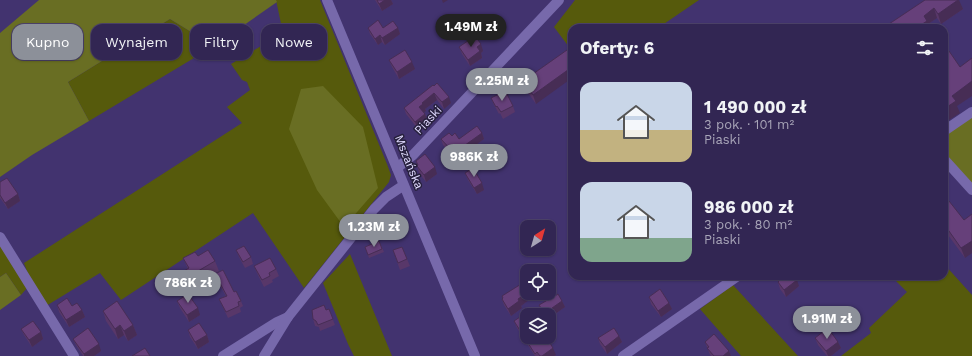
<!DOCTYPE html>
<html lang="pl">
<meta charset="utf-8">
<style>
body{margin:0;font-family:"Work Sans",sans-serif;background:#3d325d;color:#f1f3f6;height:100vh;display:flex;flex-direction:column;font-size:15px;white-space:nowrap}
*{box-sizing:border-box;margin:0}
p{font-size:13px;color:#a8a5b8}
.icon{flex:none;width:22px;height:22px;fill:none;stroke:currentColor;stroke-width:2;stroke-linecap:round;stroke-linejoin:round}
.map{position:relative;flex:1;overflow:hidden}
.details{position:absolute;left:568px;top:24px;width:380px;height:256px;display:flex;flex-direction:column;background:#322653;border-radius:12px;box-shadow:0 1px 3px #0004,0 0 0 1px #4d436a}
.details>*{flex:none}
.banner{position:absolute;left:12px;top:24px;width:380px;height:36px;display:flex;gap:8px}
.needle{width:26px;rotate:37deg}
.tools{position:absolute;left:520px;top:220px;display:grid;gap:8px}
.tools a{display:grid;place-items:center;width:36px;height:36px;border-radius:8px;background:#322653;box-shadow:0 1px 3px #0004,0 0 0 1px #4d436a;font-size:20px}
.price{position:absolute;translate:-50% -34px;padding:0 9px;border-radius:14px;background:#8c9099;color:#fff;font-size:13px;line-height:26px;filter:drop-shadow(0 1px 2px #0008)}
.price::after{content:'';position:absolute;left:50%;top:24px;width:12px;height:9px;margin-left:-6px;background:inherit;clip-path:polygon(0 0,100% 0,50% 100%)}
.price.active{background:#222;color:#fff}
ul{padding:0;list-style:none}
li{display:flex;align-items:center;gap:12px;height:100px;padding:0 12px}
li span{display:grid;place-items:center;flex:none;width:112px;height:80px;border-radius:12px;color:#555}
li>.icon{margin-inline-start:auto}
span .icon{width:48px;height:48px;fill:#fffc;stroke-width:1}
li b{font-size:17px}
h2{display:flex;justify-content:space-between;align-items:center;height:48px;padding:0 12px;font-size:17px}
.pill{padding:0 14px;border-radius:12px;background:#322653;box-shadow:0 1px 3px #0004,0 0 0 1px #4d436a;font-size:14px;line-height:36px}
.pill.active{background:#8c9099;color:#fff}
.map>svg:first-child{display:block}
.green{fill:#565a0c}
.forest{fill:#696e23}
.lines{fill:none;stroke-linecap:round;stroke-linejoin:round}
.minor{stroke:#7769ab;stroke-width:10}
.tertiary{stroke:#7769ab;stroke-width:10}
.wall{fill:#583769}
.shaded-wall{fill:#472d55}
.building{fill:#66407a;stroke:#472d55}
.labels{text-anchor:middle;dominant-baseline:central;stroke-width:3;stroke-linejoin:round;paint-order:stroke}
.street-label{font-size:12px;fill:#dfd9fe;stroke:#27213d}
</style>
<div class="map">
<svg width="972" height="356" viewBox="0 0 972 356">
<rect width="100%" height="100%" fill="#42336f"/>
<path class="green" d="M276,0H320L387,164L391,175L389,182L304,288L253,213L121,300L100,273L46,306L31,282L24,263L242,123L227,107L250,90L247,82L242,80L231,64L283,33Z
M575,0H699L658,28H572V51L554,27Z
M170,19L214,46L89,121L68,82Z
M0,244L27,288L21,295L6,273L0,277Z
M350,254L392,356H354L348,344L323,283Z
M944,264L972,295V356H841L871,333L869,328L907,292L891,276H944Z
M733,285L798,356H741L700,309Z"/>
<path class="forest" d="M39,0H276L277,2L214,46L170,19L68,82L89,121L32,155L0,177V33Z
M323,86L363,127L378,188L344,227L317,190L289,129L301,89Z
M972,116V186L944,155V135Z
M6,273L21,295L0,310V277Z"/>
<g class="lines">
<path class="minor" d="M944,131L972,112
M944,159L972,190
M397,168L413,155L559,0
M0,237L74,356
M223,356L277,322L288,317
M623,356L738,276"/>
<path class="tertiary" d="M327,0L475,356
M264,356L288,317L374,209L386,197L404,185"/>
</g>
<path class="wall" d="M375,0H391L393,4L382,11Z
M925,0L963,9L941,24L937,18L928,24L883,28Z
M368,28H398L400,34L385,45L382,42L378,45L370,34Z
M459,47L483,51L481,53L482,58L470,66L462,54Z
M567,50L536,104L526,90L523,81Z
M389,60L415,69L399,79L392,67Z
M434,86L451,103L444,109L437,100L425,109L426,111L424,112L425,114L428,121L418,129L406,114L404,108Z
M502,94L513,106L515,112L503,119L500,113L499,114L494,105L491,98Z
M482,133L484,139L456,159L443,145L441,139L452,136L459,139Z
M416,161L437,174L426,182L419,173Z
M465,173L484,190L477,194L468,180Z
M0,182L18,194L20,201L8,209L0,198Z
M944,205L964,220L965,258L945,231L944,232Z
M379,241L384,252L369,258L365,247Z
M402,247L410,266L400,270L393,250Z
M236,250L251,257L253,264L245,268L239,257Z
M183,258L215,261L219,271L191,287L188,281L184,271L188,269Z
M254,266L276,269L279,276L272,280L273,282L264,287L257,273Z
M527,273V293H542V294L535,299L534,296L521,306L522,308L511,316L504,305L502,299L503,298L502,296L525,282L522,276Z
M215,274L234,292L241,301L243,306L240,308L241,312L228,318L219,299L226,296L217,280Z
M779,279L799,286L786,297L780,289L778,282L780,281Z
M649,297L669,303L672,309L661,317L651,304Z
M177,301L200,315L189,322L180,308Z
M562,301L565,307L555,314L556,317L549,321V315H544L539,305Z
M57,305L72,306L82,310L85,317L69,327L59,312Z
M329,309L335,325L320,331L319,327L315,326L313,319Z
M103,311L133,325L137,335L128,341L124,335L118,339L106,321Z
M514,321L527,337L556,355L554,356H535L517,328Z
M21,329L41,332L43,339L32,347L24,335Z
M188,330L207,335L209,342L198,349L190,337Z
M619,336L622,342L607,354L600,344L598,338Z
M815,338L838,342L841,348L831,356H827L818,345Z
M73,339L101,351L94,356H83L76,345Z
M705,342L729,351L731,356H711L710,355Z"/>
<path class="shaded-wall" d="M385,0H391L393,4L382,11L379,4Z
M442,0H448L443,3Z
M958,0H959L963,9L941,24L938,14Z
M934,8L937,18L928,24L930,28H916L924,16Z
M398,28L400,34L385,45L382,38Z
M380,35L382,42L378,45L375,39Z
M481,44L483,51L481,53L482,58L470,66L468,60L477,47Z
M412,62L415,69L399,79L397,72Z
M572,67V78L536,104L533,95Z
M972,81V96L957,106L960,113L944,123V109L952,96Z
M434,93L437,100L425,109L426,111L422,114L419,107L422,103Z
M449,97L451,103L444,109L442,102Z
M425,114L428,121L418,129L415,122Z
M482,133L484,139L456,159L454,153Z
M435,167L437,174L426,182L424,175Z
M482,183L484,190L477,194L474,188Z
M18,194L20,201L8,209L5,203Z
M972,241V253L965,258L961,248Z
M797,280L799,286L786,297L784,290Z
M527,293H533L534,296L521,306L522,308L511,316L508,309L518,299Z
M533,293H542V294L535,299Z
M562,301L565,307L555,314L556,317L549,321V315H546L552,308Z
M669,303L672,309L661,317L658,311Z
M198,308L200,315L189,322L187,315Z
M82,310L85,317L69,327L66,320Z
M120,325L124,335L118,339L115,329Z
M133,325L137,335L128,341L124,331Z
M41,332L43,339L32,347L29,340Z
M207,335L209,342L198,349L195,342Z
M619,336L622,342L607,354L605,347Z
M838,342L841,348L831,356H828L826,351Z
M99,344L101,351L94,356H84V354Z
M553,348L556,355L554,356H542Z
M729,351L731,356H723Z"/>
<path class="building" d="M377,0H385L379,4Z
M925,0H958L938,14L934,8L924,16L927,21L916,28H883Z
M378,20L383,28L393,21L398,28L382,38L380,35L375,39L368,28Z
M475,36L481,44L477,47L480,51L468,60L459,47Z
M405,50L412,62L397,72L389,60Z
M567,50L572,57V67L533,95L523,81Z
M949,51L960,67L972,58V81L952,96L956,101L944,109V54Z
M437,83L449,97L442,102L434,93L422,103L423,104L419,107L425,114L415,122L404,108L433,85L434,86Z
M506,92L513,106L501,112L497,106L496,107L491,98L501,93L502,94Z
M477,126L482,133L454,153L441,139L449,133L452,136L455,133L459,139Z
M425,154L435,167L424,175L417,166L418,165L416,161Z
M473,168L482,183L474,188L465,173Z
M7,178L18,194L5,203L0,195V182Z
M949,201L964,220L972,214V241L961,248L944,224V205Z
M379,241L382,249L368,255L365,247Z
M244,246L251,257L243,262L236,250Z
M402,247L407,259L398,263L393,250Z
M208,250L215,261L188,277L184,271L189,268L183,258L195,252L198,256Z
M270,258L276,269L269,273L270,276L262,280L254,266Z
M223,270L234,292L236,291L241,301L238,302L239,306L226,312L219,299L227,296L215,274Z
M527,273V293L518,299L519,301L508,309L502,299L503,298L502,296L526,281L522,276Z
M783,276H794L797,280L784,290L778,282L780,280L779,279Z
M660,289L669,303L658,311L649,297Z
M188,294L198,308L187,315L177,301Z
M558,294L562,301L552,308L553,310L546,315L539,305Z
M67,298L72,306L77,303L82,310L66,320L57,305Z
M117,301L133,325L124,331L120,325L115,329L103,311Z
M324,305L326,310L329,309L333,319L318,325L316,321L313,319L312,310Z
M526,313L527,315V337H546L553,348L542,356H540L537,352L535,354L514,321Z
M33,321L41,332L29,340L21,329Z
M199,323L207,335L195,342L188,330Z
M88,328L99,344L84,354L73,339Z
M614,328L619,336L605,347L598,338Z
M828,328L838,342L826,351L815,338Z
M714,334L729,351L723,356H714L707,348L709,347L705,342Z
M145,348L150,356H132Z"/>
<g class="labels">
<g class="street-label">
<text transform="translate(428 120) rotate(-47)">Piaski</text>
<text transform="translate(409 162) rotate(68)">Mszańska</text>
</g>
</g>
</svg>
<div class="tools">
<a><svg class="needle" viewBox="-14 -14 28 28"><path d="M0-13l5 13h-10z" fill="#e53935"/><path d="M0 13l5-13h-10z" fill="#a8a5b8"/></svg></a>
<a><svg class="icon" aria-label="locate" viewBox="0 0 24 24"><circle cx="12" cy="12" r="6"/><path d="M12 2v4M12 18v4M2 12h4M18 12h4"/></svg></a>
<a><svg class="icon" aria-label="layers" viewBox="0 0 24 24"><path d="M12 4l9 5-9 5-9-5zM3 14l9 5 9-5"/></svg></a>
</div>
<b class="price active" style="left:471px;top:48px">1.49M zł</b>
<b class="price" style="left:502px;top:102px">2.25M zł</b>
<b class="price" style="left:474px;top:178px">986K zł</b>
<b class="price" style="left:374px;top:248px">1.23M zł</b>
<b class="price" style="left:188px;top:304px">786K zł</b>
<b class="price" style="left:827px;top:340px">1.91M zł</b>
<div class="banner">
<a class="pill active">Kupno</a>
<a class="pill">Wynajem</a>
<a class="pill">Filtry</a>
<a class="pill">Nowe</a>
</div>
<section class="details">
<h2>Oferty: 6<svg class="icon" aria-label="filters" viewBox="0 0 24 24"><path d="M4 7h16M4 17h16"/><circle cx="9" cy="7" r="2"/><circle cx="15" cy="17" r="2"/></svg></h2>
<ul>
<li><span style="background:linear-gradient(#c9d6e8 60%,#c2b280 0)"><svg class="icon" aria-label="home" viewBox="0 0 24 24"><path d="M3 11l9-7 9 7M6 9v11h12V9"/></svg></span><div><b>1 490 000 zł</b><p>3 pok. · 101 m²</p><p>Piaski</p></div></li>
<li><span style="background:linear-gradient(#c9d6e8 70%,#7fa58c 0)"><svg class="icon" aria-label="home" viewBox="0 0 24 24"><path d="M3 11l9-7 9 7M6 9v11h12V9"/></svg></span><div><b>986 000 zł</b><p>3 pok. · 80 m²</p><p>Piaski</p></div></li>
</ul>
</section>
</div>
